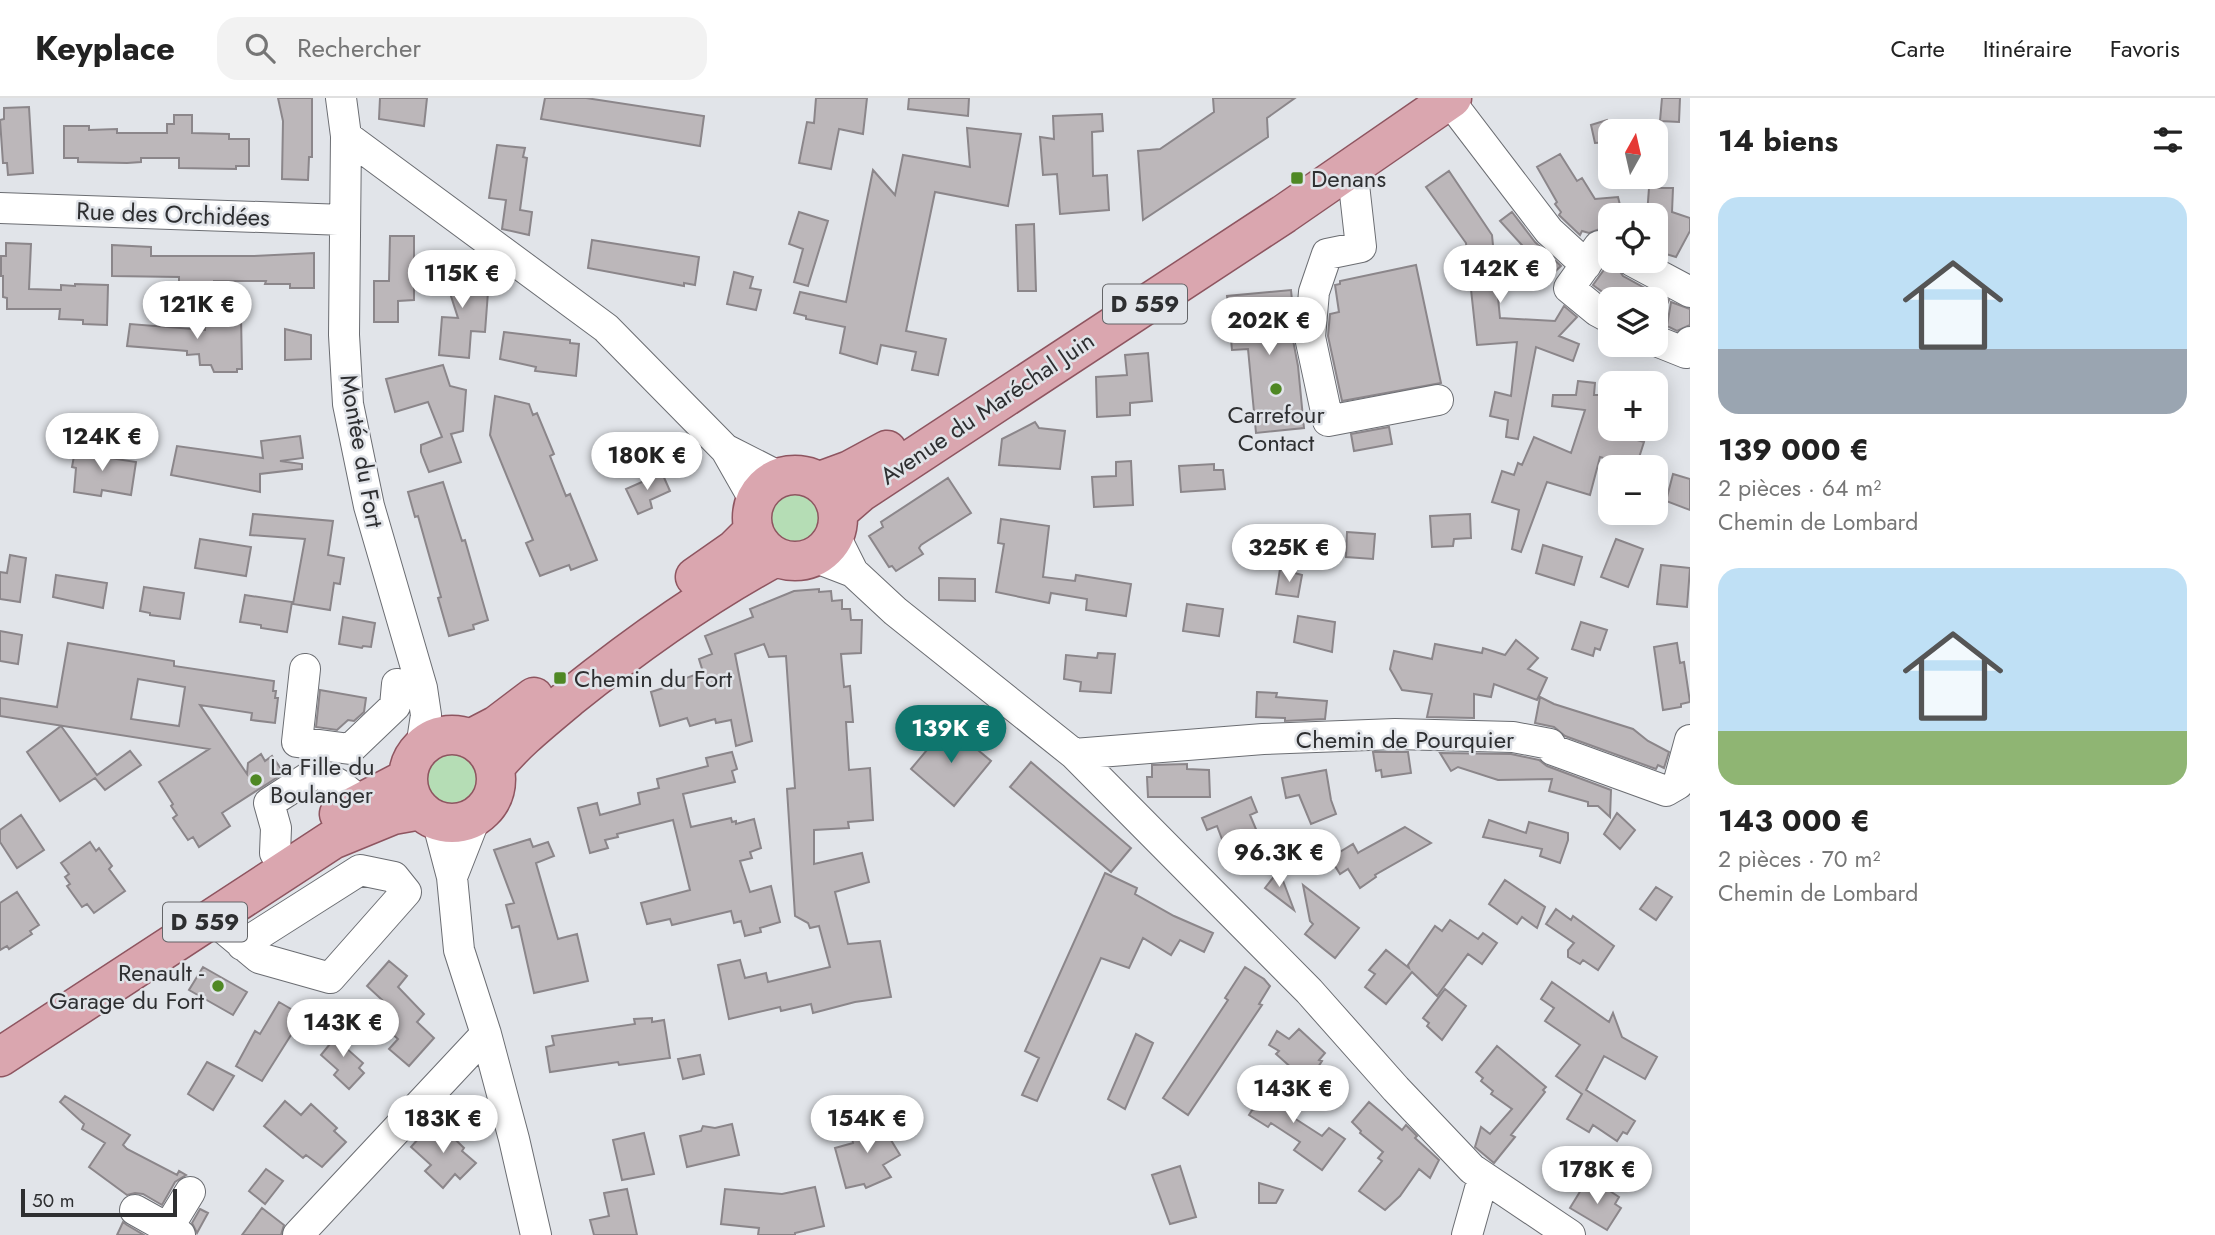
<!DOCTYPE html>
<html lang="fr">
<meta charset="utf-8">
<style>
body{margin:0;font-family:Jost,sans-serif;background:#f2f2f2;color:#222;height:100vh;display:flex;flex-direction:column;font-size:26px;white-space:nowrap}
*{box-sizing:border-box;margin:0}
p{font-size:23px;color:#767676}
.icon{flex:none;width:38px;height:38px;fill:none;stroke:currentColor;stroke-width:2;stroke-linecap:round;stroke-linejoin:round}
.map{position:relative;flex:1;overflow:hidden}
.panel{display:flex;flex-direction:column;background:#fff;width:525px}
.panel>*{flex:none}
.needle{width:46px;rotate:8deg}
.controls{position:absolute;left:1598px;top:21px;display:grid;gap:14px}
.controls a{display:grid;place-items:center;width:70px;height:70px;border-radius:14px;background:#fff;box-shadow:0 4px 18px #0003;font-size:35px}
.scale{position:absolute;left:21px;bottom:18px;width:156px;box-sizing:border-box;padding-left:7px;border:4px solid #2e2f31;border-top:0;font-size:19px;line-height:24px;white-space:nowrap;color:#2e2f31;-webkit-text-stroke:5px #e1e4e9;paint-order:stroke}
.price{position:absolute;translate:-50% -60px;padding:0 16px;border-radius:24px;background:#fff;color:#222;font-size:23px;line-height:46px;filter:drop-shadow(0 2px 4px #0008)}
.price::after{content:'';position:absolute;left:50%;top:42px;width:21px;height:16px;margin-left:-10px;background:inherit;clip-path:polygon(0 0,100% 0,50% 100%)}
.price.current{background:#0f766e;color:#fff}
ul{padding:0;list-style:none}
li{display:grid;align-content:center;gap:14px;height:371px;padding:0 28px}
li span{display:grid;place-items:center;height:217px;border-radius:21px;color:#555}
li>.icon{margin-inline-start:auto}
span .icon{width:126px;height:126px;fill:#fffc;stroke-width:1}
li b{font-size:30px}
h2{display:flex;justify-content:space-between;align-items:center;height:84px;padding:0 28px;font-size:30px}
header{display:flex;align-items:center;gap:42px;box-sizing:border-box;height:98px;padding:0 35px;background:#fff;border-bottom:2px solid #e0e0e0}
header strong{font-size:33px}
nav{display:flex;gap:38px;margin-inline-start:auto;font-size:24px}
.search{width:490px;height:63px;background:#f2f2f2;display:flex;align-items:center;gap:18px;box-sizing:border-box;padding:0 24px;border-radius:21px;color:#767676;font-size:26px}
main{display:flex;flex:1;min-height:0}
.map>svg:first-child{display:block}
.green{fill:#b5ddb5}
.building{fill:#bcb7ba;stroke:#8b868a;stroke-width:2;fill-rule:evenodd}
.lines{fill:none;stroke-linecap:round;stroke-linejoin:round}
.minor-casing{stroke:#6b6d72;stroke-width:32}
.major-casing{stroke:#8e5560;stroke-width:41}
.minor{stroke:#fff;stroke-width:30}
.major{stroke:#daa6af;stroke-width:38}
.poi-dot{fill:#4f8824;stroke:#e1e4e9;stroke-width:2.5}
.labels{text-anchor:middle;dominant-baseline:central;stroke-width:5;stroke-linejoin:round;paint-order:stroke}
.shield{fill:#e1e4e9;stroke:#646568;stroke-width:2}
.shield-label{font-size:23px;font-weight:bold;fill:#2e2f31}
.poi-label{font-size:24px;fill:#2e2f31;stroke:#e1e4e9;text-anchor:start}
.street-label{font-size:24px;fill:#2e2f31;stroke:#e1e4e9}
</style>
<header>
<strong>Keyplace</strong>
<div class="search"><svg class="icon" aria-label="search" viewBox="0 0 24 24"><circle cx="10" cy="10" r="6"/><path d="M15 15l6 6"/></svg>Rechercher</div>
<nav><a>Carte</a><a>Itinéraire</a><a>Favoris</a></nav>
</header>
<main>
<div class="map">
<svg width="1690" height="1137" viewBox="0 0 1690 1137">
<rect width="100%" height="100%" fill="#e1e4e9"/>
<path class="green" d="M793,376L807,377L820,383L835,438C796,467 802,471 759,444V395L772,383Z
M449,637L470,641L496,683C491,708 474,724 447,724L408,680L434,641Z"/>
<path class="building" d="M278,0H312V59H309L308,82L282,81L283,23Z
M380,0H427L424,28L379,21Z
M545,0H586L704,18L700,48L541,21Z
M816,0H867L863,36L839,31L831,71L799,65L807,24L814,25Z
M909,0H969L968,18L908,11Z
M1213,0H1295L1267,20L1268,39L1143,122L1138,53L1160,51L1214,14Z
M1662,0H1680L1679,24L1660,23Z
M29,9L33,75L8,77L7,65H3L0,22L4,21V10Z
M1102,16L1103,33L1092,34L1093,78L1107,77L1109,112L1060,116L1057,76L1043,77L1040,39L1054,41L1053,18Z
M174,17H192V35L229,36V41H249V68H236V71L179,70V60H141V64L127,65L78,64V60H64V28H89V32L117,31V35H167V26H174Z
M1607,22L1610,44L1595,45L1591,27Z
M967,30L1021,36L1008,108L935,94L906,233L946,241L938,277L912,272L916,254L881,247L877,266L840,255L845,229L806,221V218L794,215L800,194L846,204L873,72L895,97L903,57L970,69Z
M497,47L525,50L523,59L527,60L520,112L532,114L529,137L502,131L506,102L489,100Z
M1560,56L1577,83L1582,80L1595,101L1618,99L1621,111L1615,117H1610V122L1600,131L1589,135L1582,133L1580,137L1559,117L1561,114L1555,106L1557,104L1537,69Z
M1449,73L1492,137L1500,220L1555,223L1564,208L1577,219L1559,238L1579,246L1573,263L1536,249L1518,341L1506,339L1508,322L1490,318L1495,294L1511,298L1517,244L1477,247L1466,145L1426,89Z
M1649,90H1673L1672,114L1690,120V133L1676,159L1656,153V117H1647Z
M799,114L828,123L808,188L794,184L803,151L789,146Z
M1512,114L1535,144L1561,168L1550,178L1500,123Z
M1034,126L1036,193H1018L1016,127Z
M390,138H414V202L398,203V224H374V183H389Z
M592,142L699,159L695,187L684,185V188L588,170Z
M6,145L31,146L29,191L61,192V187L75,188V186L108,187L107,227L83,226V222L59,221L60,211H7V200L3,199V178H1V158H6Z
M112,147L151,149V158H254L314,155V190H290V186H265L266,183H214V187L179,188V179L112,178Z
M464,159L470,178L473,176L479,194H488L485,234L471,233L469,260L439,257L442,219L458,220L441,167Z
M1416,167L1441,285L1342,303L1328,238L1330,216L1339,214L1335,187L1340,186V183Z
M1616,168L1623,178L1641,188L1643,193V189L1669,202L1657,226L1656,201H1612L1593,187L1606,169Z
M734,174L753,179L750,190L761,192L756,212L727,206Z
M1291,192L1294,223L1293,242L1298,268L1304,330L1256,335L1248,251L1232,252L1227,198Z
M1671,204L1690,211V227L1677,233L1667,228Z
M241,217L242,271H237V274H214L211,267H200L199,256L187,257V253L127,248L130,226L205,232V220L210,218Z
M285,231L311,237V261L285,262Z
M504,234L570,242V245L579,246L576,278L535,273L536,269L500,261Z
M1148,255L1152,303L1130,305V317L1097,319L1096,279L1127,277L1125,257Z
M443,267L450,288L466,292L463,333L451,336L461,364L429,374L421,354V347L442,339L428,304L395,314L386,281Z
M1578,283L1595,285L1594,297H1608L1610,334L1644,344L1636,369L1600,359L1590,397L1547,384L1521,454L1512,451L1519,412L1492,404L1502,373L1514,377L1518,365L1522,367L1534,339L1571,355L1585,312L1552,308L1553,297H1576Z
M495,298L529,306L533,317L537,315L554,356L550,358L566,398L570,396L597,462L571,472L569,467L540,478L526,445L533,442L490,337Z
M1035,324L1039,330L1065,333L1060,371L999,367L1002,341Z
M1389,329L1392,346L1354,353L1351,336Z
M300,338L303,360L280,363L302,366V371L260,376V394L171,377L177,348L263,360L261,343Z
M76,347L98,350L97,358L136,364L131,397L102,392L101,398L74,394L76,370L72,369Z
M1131,363L1133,407L1094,409L1092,379L1116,378V364Z
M1214,366V372H1223L1225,391L1181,394L1179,368Z
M662,375L670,393L650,402L652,410L638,416L626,391Z
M1673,376L1690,381V412L1666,403Z
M948,380L971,415L921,447L919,450L923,456L896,473L892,468L889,469L869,438L883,429L881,424Z
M443,384L462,443L465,442L488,522L473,527L474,531L449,538L438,500L441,499L418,418L415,419L408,394Z
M253,416L333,423L328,457L344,460L340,486L334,485L330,512L293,506L305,441L250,437Z
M1470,416L1471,440L1454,441L1453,448L1432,449L1430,418Z
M1001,421L1049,428L1043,479L1075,483L1076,477L1131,486L1126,518L1086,512L1087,501L1051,495L1049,505L996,494L1004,446L998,445Z
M1347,434L1375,436L1373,461L1346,459Z
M200,441L251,449L246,478L195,470Z
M1616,441L1643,451L1628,489L1601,479Z
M1543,447L1582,459L1574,487L1536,475Z
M10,457L26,460L20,504L0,501V474L7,475Z
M1661,467L1690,470L1687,509L1657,506Z
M1280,471L1302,477L1298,499L1276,496Z
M56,477L107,485L103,510L53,499Z
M939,480L975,481V503L939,502Z
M144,489L184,495L180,521L150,517V515L140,513Z
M819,491V494L831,493L832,503L842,502V511H850L851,522H862L861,555L841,556L844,589L850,588L853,624H846L849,672L870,670L873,722L848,724L849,730L814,732V766L862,755L869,784L835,794L848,846L880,843L891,899L855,904L813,915L811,906L781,913L780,909L729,921L718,867L740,862L745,880L766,875L768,884L830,869L819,828L810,830L808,825L795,818L787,691L795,690L786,558L769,559L764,546L735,556L752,643L736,648L731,622L716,625L715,621L690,628L687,620L660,628L651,594L676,586L675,584L703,574L699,561L712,556L705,538L753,519L750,511L794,493Z
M245,497L292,504L287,534L261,530V527L240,524Z
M1187,506L1223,511L1219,538L1183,533Z
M1298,518L1335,524L1332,554L1294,544Z
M343,519L375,525L371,549L363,548L362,550L339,546Z
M1581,524L1607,532L1600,552L1595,550L1593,558L1572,551Z
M0,533L22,537L18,566L0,563Z
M1516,542L1538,560L1528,571L1547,580L1537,602L1494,586L1491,599L1474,596V620L1427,619L1432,596L1402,592L1390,571L1394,553L1432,561L1435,546L1482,555L1483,550L1505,557Z
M68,545L174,563V568L274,583L273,593H276L275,600H278L275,625L251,622L252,615L200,607L247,676L248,665L261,656L265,663L272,658L284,675L222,715L230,728L199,749L193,739L188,742L173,720L177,717L171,708L173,706L159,684L209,651L0,618V600L57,609ZM138,581L185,589L179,628L131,621Z
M1677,545L1680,565L1684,564L1690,604L1681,606V609L1663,612L1654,549Z
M1098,555L1115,556L1111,595L1080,593L1081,584L1064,581L1066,557L1097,560Z
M320,592L366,600L364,614L354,623L348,622L337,632L316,629Z
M1257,594L1277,595L1276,599L1327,603L1325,621L1285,623V620L1256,619Z
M1540,599L1554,606L1633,631L1648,643L1669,654L1664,670L1658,667L1656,671L1565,638L1554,629L1535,625Z
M948,627L991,663L954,708L911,671Z
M61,628L97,677L130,653L141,667L105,692L95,680L60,703L27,654Z
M732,654L737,671L732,673L735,684L683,696L691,729L731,720L732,724L736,723V726L754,721L761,750L750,754L752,760L740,763L750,794L771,788L780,824L760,830L761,834L745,838L741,823L734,825L731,813L672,827L670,821L647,826L641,805L690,792L673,722L617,736L618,739L605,742L608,750L590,755L578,710L597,705L600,717L640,706L638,695L659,690L657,681L708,668L706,660Z
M1373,654H1408L1411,675L1382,679L1381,672L1376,673Z
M1440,655L1511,656L1539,662L1547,668L1611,692L1610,719L1598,708H1588V704L1549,693L1552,681L1498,682L1458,669L1451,673Z
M1031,664L1131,750L1111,774L1010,689Z
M1187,666V671L1209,672L1210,699H1148L1147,679H1152V667Z
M1326,672L1331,702L1336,716L1311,726L1299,697L1286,700L1282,680Z
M1251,699L1257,714L1250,717L1258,736L1225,749L1217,728L1207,732L1202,720Z
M1617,715L1635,732L1620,751L1604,736Z
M21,717L44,752L17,770L0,744V732Z
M1489,722L1526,735L1529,724L1568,735V742L1560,765L1540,758L1542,751L1483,739Z
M1405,729L1431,745L1375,777L1376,779L1360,790L1348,771L1340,776L1330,760L1353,746L1358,755L1361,753Z
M530,741L533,749L548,744L554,758L536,765L558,841L577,836L588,883L534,895L519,828L512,830L506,807L514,805L494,752Z
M90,744L96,753L99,750L112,768L109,771L125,793L94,815L87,806L82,809L67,788L70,786L65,779L69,776L61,765Z
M1279,772L1294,812L1265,790Z
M1105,775L1137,790L1135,796L1174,818L1213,835L1204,854L1180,842L1171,857L1143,840L1129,870L1101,860L1037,1003L1022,997L1039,960L1025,953Z
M1505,782L1545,809L1537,830L1522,819L1517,826L1489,806Z
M1303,787L1359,830L1335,860L1305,836L1313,826L1310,823Z
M1656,789L1672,799L1656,822L1640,811Z
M17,794L39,827L30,833L32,836L9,851L7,848L0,852V805Z
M1556,811L1571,822L1573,818L1614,848L1598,872L1583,862L1580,866L1568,859V852L1574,845L1546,826Z
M1450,822L1478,841L1483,835L1497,845L1482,866L1468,856L1437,898L1412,874L1386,906L1365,889L1375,876L1369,872L1386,852L1409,870L1408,867L1435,828L1442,833Z
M389,863L407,878L398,889L424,916L417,924L434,940L409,968L389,951L398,941L381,926L394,913L367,888Z
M203,869L247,894L233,917L189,892Z
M1245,869L1264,881L1270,888L1259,906L1262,907L1188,1017L1163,1000L1228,902L1225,900Z
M1552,884L1609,924L1613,915L1622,939L1657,959L1645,981L1604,958L1586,992L1635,1023L1627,1036L1623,1034L1617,1043L1593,1027L1589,1034L1567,1021L1582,996L1556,978L1580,947L1545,923L1554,910L1541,901Z
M1445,891L1466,908L1442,942L1427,928L1429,925L1423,920Z
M279,904L303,918L262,983L236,968L255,933L260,936Z
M652,920V924L664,922L670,960L619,967L618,964L550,974L546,949L554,947L552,938L635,926L634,921Z
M338,931L352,943L346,950L363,965L359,970L364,975L349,991L334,977L338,972L321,957L330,946L327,943Z
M1299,931L1325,955L1319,962L1322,963L1314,975L1310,972L1303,980L1276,956L1279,953L1269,947L1277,933L1289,941Z
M1136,936L1153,945L1125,1011L1108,1001Z
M1497,948L1546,989L1543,992L1545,994L1511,1037L1515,1039L1494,1065L1475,1049L1481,1029L1490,1036L1512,1011L1491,996L1493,993L1481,983L1483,980L1476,974Z
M700,957L704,976L683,981L678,961Z
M207,964L234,978L213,1012L188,996Z
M1256,981L1285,999L1283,1002L1296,1010L1291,1018L1322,1038L1329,1030L1345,1041L1322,1072L1294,1052L1300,1044L1271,1025L1268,1029L1249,1017L1256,1006L1245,999Z
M65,998L130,1037L123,1047L127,1051L177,1077L179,1073L186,1077L175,1084L162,1107L143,1096L135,1095L127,1097L89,1069L105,1045L82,1031L84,1026L60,1004Z
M285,1003L301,1017L311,1006L337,1030L334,1033L346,1044L322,1069L306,1057L303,1060L264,1028Z
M1369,1004L1402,1032L1406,1027L1417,1038L1415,1040L1439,1062L1430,1080L1419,1071L1400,1098L1385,1112L1359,1093L1382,1063L1378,1060L1383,1054L1360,1035L1361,1033L1352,1024Z
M874,1014L900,1057L883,1067L891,1079L866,1090L864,1086L846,1090L835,1050L853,1045L852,1040L861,1035L856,1025Z
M435,1022L464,1050L462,1053L476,1065L460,1081L455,1076L443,1090L425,1073L431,1067L411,1049Z
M732,1026L739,1057L687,1069L680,1038L701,1033L703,1028L715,1030Z
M644,1035L654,1076L622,1082L613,1042Z
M1180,1068L1196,1119L1170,1126L1152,1077Z
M266,1071L283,1083L265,1106L249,1093Z
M1259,1085L1283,1092L1276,1105H1259Z
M1584,1087L1598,1095L1602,1088L1619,1099L1615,1106L1621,1110L1607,1132L1570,1110Z
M815,1089L824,1128L795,1135V1137H758L759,1130L721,1126L725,1091L782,1096Z
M627,1091L637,1137H594L590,1122L609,1118L604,1095Z
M262,1110L284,1127L281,1137H242Z
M200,1111L208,1115L197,1135L192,1125Z
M123,1124L127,1127L144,1137H117Z"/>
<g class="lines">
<defs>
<path id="minor" d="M341,0L346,38L344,237L348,306L369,408L422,590L426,617L421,650
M1449,2L1549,133L1586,167
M346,38L606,230L726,352L755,403
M1352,69L1361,149L1327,156L1314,194L1310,239L1328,323L1438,302
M0,110L345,122
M1610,152L1599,148L1569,190L1597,213L1610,220
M1632,163L1690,194
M1656,243L1686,255L1690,244
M727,352L780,379
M835,438L853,474
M814,459L853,474L895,513L1074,656L1309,893L1396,991L1472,1071L1570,1137
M305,571L297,644L350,651L395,608L397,586
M1074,656L1263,641L1395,636L1513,639L1550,646L1553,652L1666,693L1678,686L1690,642
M437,722L452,779L459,852L486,936L514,1041L536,1137
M275,755L276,730L269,705L317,674L340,687L360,703
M452,779L476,718
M211,820L259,860L330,880L406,794L394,779L360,772L242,847
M135,1112L180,1137
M168,1130L190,1094
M298,1137L486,936
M1467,1137L1483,1080"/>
<path id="major" d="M752 420a43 43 0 1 1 86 0a43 43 0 1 1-86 0Z
M820,383L850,372L887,352
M838,414L861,394L1284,116L1452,0
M695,479L735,451L753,433
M408 681a44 44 0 1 1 88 0a44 44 0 1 1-88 0Z
M470,641L497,627L534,599
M495,669C516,643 543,622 569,600C634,548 703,498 776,459
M339,716L408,680
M0,959L332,742L393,717L421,712"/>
</defs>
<use href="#minor" class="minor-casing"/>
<use href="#major" class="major-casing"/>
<use href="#minor" class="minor"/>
<use href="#major" class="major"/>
</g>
<g class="poi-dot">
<rect x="1290" y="73" width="14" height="14" rx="3.5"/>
<circle cx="1276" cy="291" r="7"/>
<rect x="553" y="573" width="14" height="14" rx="3.5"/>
<circle cx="256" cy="682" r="7"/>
<circle cx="218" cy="888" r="7"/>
</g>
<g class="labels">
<g class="shield">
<rect x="1103" y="186.5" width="84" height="39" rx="5"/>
<rect x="163" y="804.5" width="84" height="39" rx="5"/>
</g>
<g class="shield-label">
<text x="1145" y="206">D 559</text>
<text x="205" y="824">D 559</text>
</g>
<g class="poi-label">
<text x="1311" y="80">Denans</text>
<text x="1276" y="316" text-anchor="middle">Carrefour<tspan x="1276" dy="28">Contact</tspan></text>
<text x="574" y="580">Chemin du Fort</text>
<text x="270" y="668">La Fille du<tspan x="270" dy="28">Boulanger</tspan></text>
<text x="204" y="874" text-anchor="end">Renault -<tspan x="204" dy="28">Garage du Fort</tspan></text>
</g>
<g class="street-label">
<text transform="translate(173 116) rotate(2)">Rue des Orchidées</text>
<text transform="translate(987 310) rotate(-34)">Avenue du Maréchal Juin</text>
<text transform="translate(362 353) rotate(80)">Montée du Fort</text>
<text x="1405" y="641">Chemin de Pourquier</text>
</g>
</g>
</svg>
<div class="controls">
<a><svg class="needle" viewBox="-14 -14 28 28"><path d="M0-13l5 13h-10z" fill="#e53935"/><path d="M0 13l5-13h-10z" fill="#767676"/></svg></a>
<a><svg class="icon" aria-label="locate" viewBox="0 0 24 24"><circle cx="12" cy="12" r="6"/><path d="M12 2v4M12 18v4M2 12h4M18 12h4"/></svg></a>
<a><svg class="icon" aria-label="layers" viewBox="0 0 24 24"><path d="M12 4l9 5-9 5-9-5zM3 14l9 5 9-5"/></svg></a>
<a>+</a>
<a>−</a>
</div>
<div class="scale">50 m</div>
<b class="price" style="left:1500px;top:207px">142K €</b>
<b class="price" style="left:462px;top:212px">115K €</b>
<b class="price" style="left:197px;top:243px">121K €</b>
<b class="price" style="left:1269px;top:259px">202K €</b>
<b class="price" style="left:102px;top:375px">124K €</b>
<b class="price" style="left:647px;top:394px">180K €</b>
<b class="price" style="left:1289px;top:486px">325K €</b>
<b class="price current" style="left:951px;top:667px">139K €</b>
<b class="price" style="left:1279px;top:791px">96.3K €</b>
<b class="price" style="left:343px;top:961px">143K €</b>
<b class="price" style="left:1293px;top:1027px">143K €</b>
<b class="price" style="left:443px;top:1057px">183K €</b>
<b class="price" style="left:867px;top:1057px">154K €</b>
<b class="price" style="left:1597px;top:1108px">178K €</b>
</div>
<section class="panel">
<h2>14 biens<svg class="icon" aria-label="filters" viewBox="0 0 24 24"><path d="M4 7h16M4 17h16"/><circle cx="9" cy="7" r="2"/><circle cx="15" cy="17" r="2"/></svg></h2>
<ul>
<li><span style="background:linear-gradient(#bfe0f5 70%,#9aa5b1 0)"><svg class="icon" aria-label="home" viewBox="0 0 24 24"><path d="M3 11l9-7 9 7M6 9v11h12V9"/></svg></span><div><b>139 000 €</b><p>2 pièces · 64 m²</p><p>Chemin de Lombard</p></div></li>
<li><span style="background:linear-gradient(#bfe0f5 75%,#8fb573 0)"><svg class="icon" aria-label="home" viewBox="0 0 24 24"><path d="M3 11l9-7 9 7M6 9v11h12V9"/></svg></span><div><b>143 000 €</b><p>2 pièces · 70 m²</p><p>Chemin de Lombard</p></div></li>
</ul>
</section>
</main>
